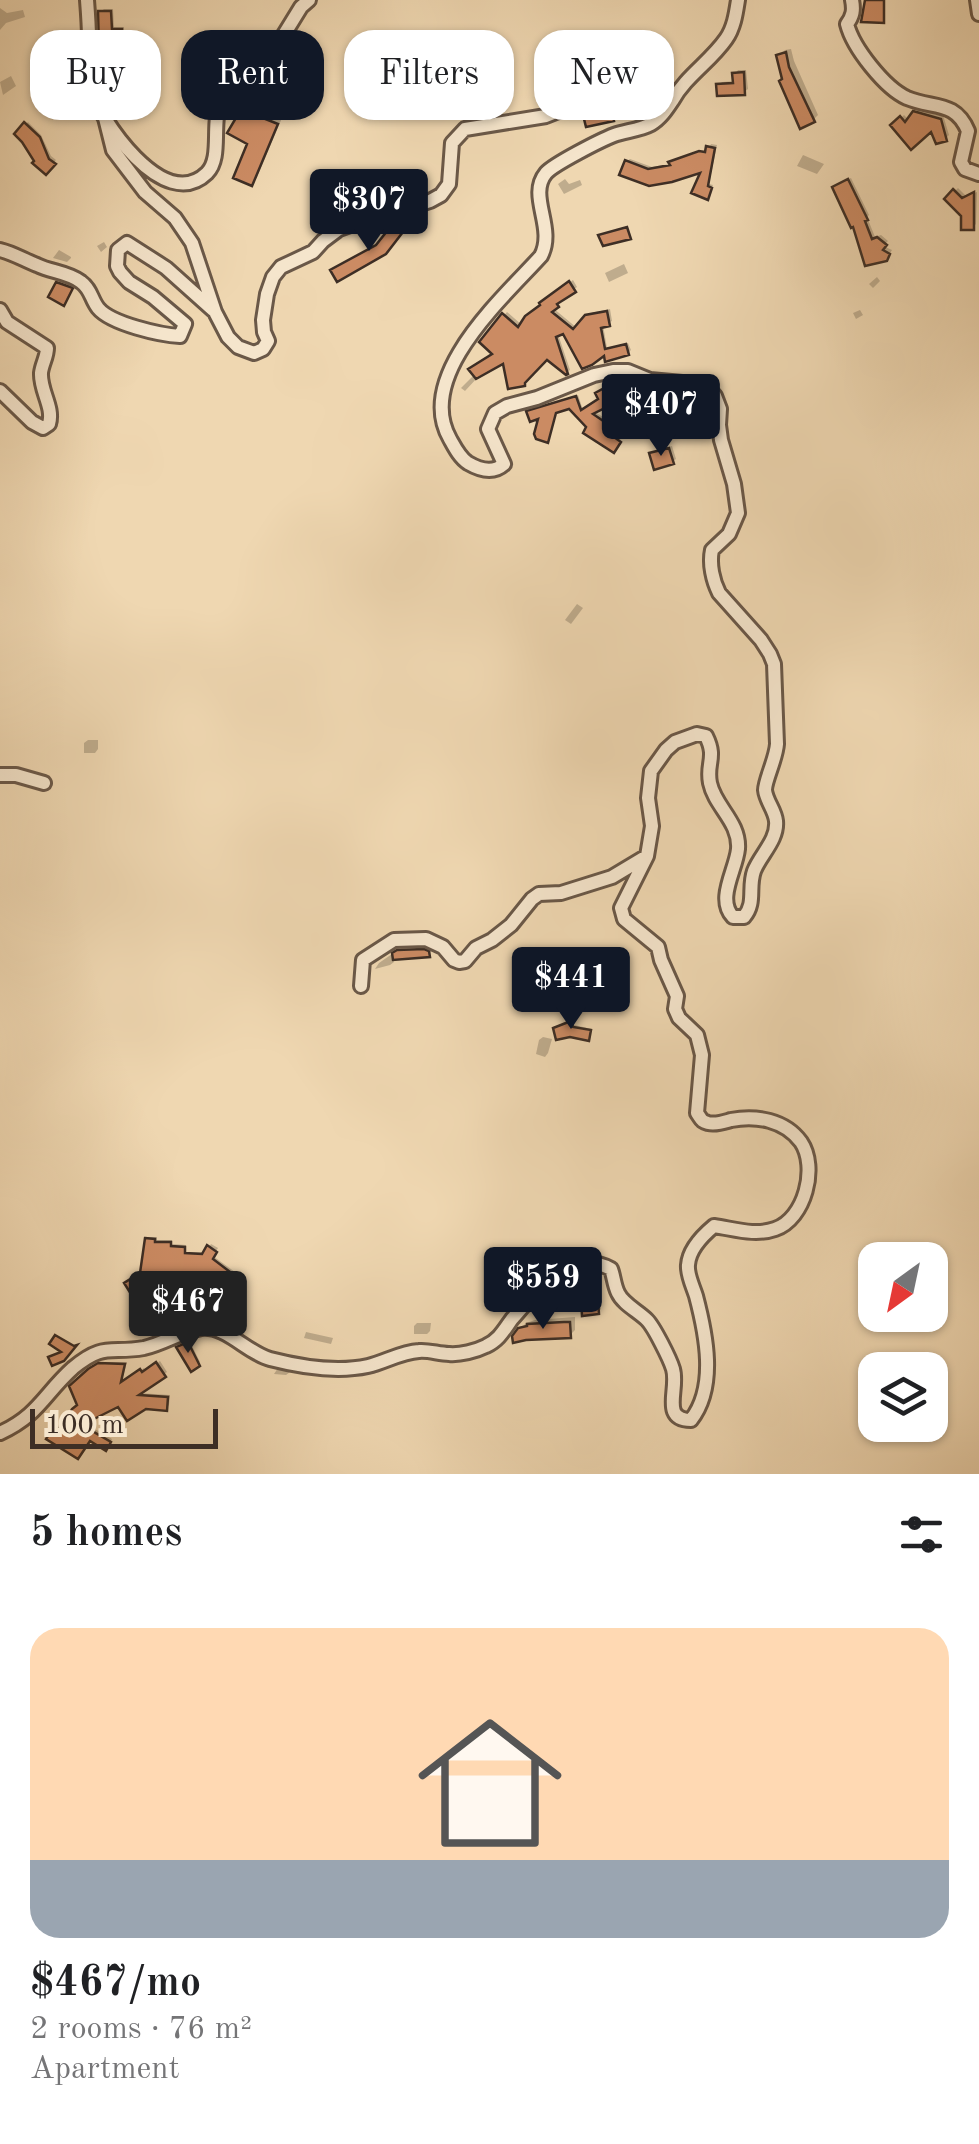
<!DOCTYPE html>
<meta charset="utf-8">
<style>
body{margin:0;font-family:"Old Standard TT",serif;background:#f6f6f6;color:#202124;height:100vh;display:flex;flex-direction:column;font-size:38px;white-space:nowrap}
*{box-sizing:border-box;margin:0}
p{font-size:32px;color:#757577}
.icon{flex:none;width:55px;height:55px;fill:none;stroke:currentColor;stroke-width:2;stroke-linecap:round;stroke-linejoin:round}
.map{position:relative;height:1474px;overflow:hidden}
.sheet{display:flex;flex-direction:column;background:#fff;flex:1}
.sheet>*{flex:none}
.banner{position:absolute;left:30px;top:30px;width:920px;height:90px;display:flex;gap:20px}
.needle{width:65px;rotate:213deg}
.tools{position:absolute;left:858px;top:1242px;display:grid;gap:20px}
.tools a{display:grid;place-items:center;width:90px;height:90px;border-radius:20px;background:#fff;box-shadow:0 2px 8px #0004;font-size:50px}
.scale{position:absolute;left:30px;bottom:25px;width:188px;box-sizing:border-box;padding-left:10px;border:5px solid #3d2e25;border-top:0;font-size:28px;line-height:35px;white-space:nowrap;color:#3d2e25;-webkit-text-stroke:8px #f5e5cc;paint-order:stroke}
.price{position:absolute;translate:-50% -85px;padding:0 22px;border-radius:10px;background:#111827;color:#fff;font-size:32px;line-height:65px;filter:drop-shadow(0 2px 5px #0008)}
.price::after{content:'';position:absolute;left:50%;top:60px;width:30px;height:22px;margin-left:-15px;background:inherit;clip-path:polygon(0 0,100% 0,50% 100%)}
.price.active{background:#222;color:#fff}
ul{padding:0;list-style:none}
li{display:grid;align-content:center;gap:20px;height:530px;padding:0 30px}
li+li{border-top:2px solid #e0e0e0}
li span{display:grid;place-items:center;height:310px;border-radius:30px;color:#555}
li>.icon{margin-inline-start:auto}
span .icon{width:180px;height:180px;fill:#fffc;stroke-width:1}
li b{font-size:42px}
h2{display:flex;justify-content:space-between;align-items:center;height:120px;padding:0 30px;font-size:42px}
.chip{padding:0 35px;border-radius:30px;background:#fff;box-shadow:0 2px 8px #0004;font-size:35px;line-height:90px}
.chip.active{background:#111827;color:#fff}
.map>svg:first-child{display:block}
.shadow{fill:#0003}
.building{fill:#cb8b63;stroke:#3d2e25;stroke-width:2.5}
.lines{fill:none;stroke-linecap:round;stroke-linejoin:round}
.minor-casing{stroke:#6a5848;stroke-width:18}
.minor{stroke:#f5e5cc;stroke-width:12}
</style>
<div class="map">
<svg width="979" height="1474" viewBox="0 0 979 1474">
<rect width="100%" height="100%" fill="#efd7b1"/>
<filter id="stains"><feTurbulence type="fractalNoise" baseFrequency=".002" numOctaves="4"/><feColorMatrix values="0 0 0 0 .2 0 0 0 0 .09 0 0 0 0 .02 0 0 0 .5 -.17"/></filter>
<radialGradient id="worn" r=".72"><stop offset=".6" stop-color="#630" stop-opacity="0"/><stop offset="1" stop-color="#630" stop-opacity=".3"/></radialGradient>
<path class="shadow" d="M0,8L7,13L23,10L25,17L6,23L0,30Z
M104,9H113L114,27H124V37L121,40H114L111,46L100,12Z
M791,49L794,61L818,115L813,120L785,79L779,56L785,50Z
M738,70H746L748,89L744,92L719,85L722,82L736,81L735,74Z
M11,76L16,86L3,95L0,82Z
M263,79L275,86L262,110L282,118L257,177L252,183L250,143L258,85Z
M614,107L616,116L613,119L586,116L589,112Z
M918,109L943,115L949,135L946,138L931,127L894,125L904,115L909,120Z
M28,122L41,135L51,156L56,160L46,171L17,133Z
M711,144L717,145L709,184L713,185L707,197L704,169L672,180L627,161L630,159L652,167L670,164L674,160L708,150Z
M803,155L824,164L817,174L797,166Z
M851,178L869,215L867,217L875,237L881,235L888,241L883,246L892,250L889,255L867,263L838,184Z
M565,179L569,184L580,180L582,185L564,194L558,184Z
M958,188L966,196L977,192L976,224L973,227L947,199Z
M403,216L410,221L392,245L333,271L339,265L382,241Z
M104,242L107,247L101,252L97,246Z
M59,250L71,257V258L67,262L53,258Z
M624,264L628,273L609,282L605,273Z
M877,277L880,281L873,288L869,284Z
M61,280L74,285L67,299L58,283Z
M573,280L577,287L559,300L560,302L553,308L577,328L591,313L610,309L612,321L603,325L607,348L628,343L631,350L628,353L605,352L564,331L558,334L570,370L567,372L546,357L505,360L478,377L465,391L461,388L495,354L482,341L507,312L522,325L545,300Z
M860,310L863,315L856,319L853,313Z
M612,385L615,390L627,386L630,391L594,411L616,426L612,432L621,438L616,448L588,427L570,406L557,410L547,440L542,415L531,410L578,395L583,410L601,399L600,391Z
M706,418L712,422L713,436L710,439L697,432Z
M672,446L676,459L672,462L652,454L656,451Z
M577,604L583,608L571,624L565,620Z
M88,740H98V749L95,753H84V743Z
M403,947H428L432,951L428,954L393,958L394,962L390,965L375,969L379,963L392,954V956Z
M573,1020L574,1025L592,1029L588,1038L556,1029L563,1023Z
M543,1037L552,1039L548,1053L545,1057L536,1054L539,1040Z
M150,1237H157V1240H172V1244L186,1245V1252H206L211,1244L218,1248L213,1256L239,1275L230,1286L215,1276L162,1271L158,1275L143,1273L148,1239Z
M579,1279L580,1283L599,1282L601,1309L598,1312L584,1294H552L564,1283Z
M575,1317V1330L570,1335L520,1329L526,1323L535,1320Z
M417,1323H431L430,1331L427,1334H414V1326Z
M306,1332L333,1338L331,1344L304,1338Z
M190,1342L200,1362L191,1369L181,1346Z
M160,1361L167,1372L138,1393L170,1395L169,1405L166,1408L119,1403L83,1422L112,1439L109,1445L90,1438H50L59,1425L64,1428L79,1405L72,1386L103,1362H127L121,1384L144,1368L146,1371Z
M278,1368L290,1370V1372L286,1375L274,1374Z"/>
<path class="building" d="M865,0H884V23L861,22Z
M98,11H111L112,29H122V43H112V48L99,49Z
M786,52L789,67L815,122L800,129L779,81L782,79L776,55Z
M744,72L745,95L717,96L716,84L733,83L732,73Z
M256,84L271,92L258,116L278,124L252,186L233,178L247,144L227,133Z
M611,109L614,121L586,127L583,115Z
M913,111L941,119L947,141L936,144L931,132L911,150L890,125L900,116L905,122Z
M24,122L40,137L49,159L56,164L46,175L32,163L34,161L22,142L14,134Z
M706,146L715,148L708,186L712,188L708,200L691,193L700,173L672,182L649,186L619,175L625,160L648,169L670,165L668,162L699,151L705,152Z
M848,179L868,220L865,221L872,239L877,237L887,245L883,250L890,254L887,261L865,266L853,227L851,228L832,187Z
M953,189L962,198L974,192V230H961V216L944,199Z
M395,221L406,228L386,254L337,282L330,270L376,245Z
M627,227L631,239L603,246L598,235Z
M569,281L576,292L557,304L559,307L552,312L573,329L585,315L607,311L610,326L601,328L605,349L626,344L629,355L605,362L604,356L592,365L582,369L563,334L556,337L568,374L566,375L547,360L525,383V386L508,389L503,364L476,379L468,369L492,354L479,342L502,313L518,327L525,316L540,305L539,303Z
M56,282L73,288L64,306L48,297Z
M610,385L613,391L625,386L629,396L593,414L615,429L611,435L621,442L614,453L583,433L586,427L569,409L556,413L548,443L536,439L534,434L538,419L530,422L526,411L576,396L581,410L598,399L595,393Z
M669,448L674,464L654,470L649,453Z
M424,949L429,951L430,957L393,960L392,953L397,950Z
M571,1021L573,1027L591,1030L589,1041L570,1037L556,1040L553,1028Z
M145,1238L155,1239V1242H171V1246L185,1247V1253L202,1254L207,1245L217,1252L213,1259L238,1278L230,1290L214,1278H186L158,1273L159,1277L131,1294L124,1283L140,1273Z
M576,1281L577,1286L597,1285L599,1314L582,1316L581,1297L553,1305L550,1293L558,1286Z
M564,1322H570L571,1338L526,1340L513,1343L512,1336L518,1328L527,1326V1324Z
M55,1335L74,1346L77,1345L64,1361L52,1366L48,1357L61,1352L49,1344Z
M188,1342L200,1366L191,1372L176,1347Z
M156,1362L166,1377L139,1395L168,1397L167,1411L146,1409L127,1421L118,1407L82,1425L111,1442L106,1451L90,1441L78,1459L46,1439L54,1426L60,1430L72,1409L77,1405L69,1386L88,1369L98,1363L125,1364L121,1382L140,1369L142,1372Z"/>
<g class="lines">
<defs>
<path id="minor" d="M87,0C88,13 89,26 89,38C88,53 84,70 88,84C99,119 164,215 207,173C223,157 210,121 222,100L277,46L301,7L309,0
M852,0C854,10 853,16 847,24C853,48 885,88 907,98C933,109 955,100 968,131L961,162L965,169L979,174
M977,0L979,14
M672,101C686,76 710,62 726,39C734,28 736,13 738,0
M0,250C13,253 24,260 37,265C51,272 68,272 81,282C91,289 91,299 98,308C111,324 161,335 180,336L185,324L153,297L129,282L120,272L117,266L118,250L127,243L166,268L213,310
M0,310L7,322L47,348C47,357 42,364 41,373C40,391 54,407 49,424L43,428L32,422L0,391
M0,775H16L44,783
M361,986L363,960L394,940L426,939L443,947L454,960L459,962L465,961L476,948L492,940L511,925L532,899L539,894L561,893L612,877L647,856
M0,1433C39,1415 44,1394 73,1368C104,1342 110,1354 144,1348C163,1344 182,1331 201,1328C226,1325 247,1353 270,1359C301,1367 336,1373 368,1366C385,1362 401,1352 419,1351C429,1350 439,1354 449,1354C460,1355 476,1351 486,1346C499,1340 504,1330 512,1319C536,1292 570,1247 611,1269C614,1277 614,1285 618,1293C623,1304 638,1311 647,1320C654,1327 670,1359 673,1369C679,1389 660,1420 691,1420C717,1387 706,1334 696,1296C693,1286 687,1275 688,1265C689,1249 702,1236 714,1226C735,1229 755,1236 775,1229C805,1219 818,1167 801,1142C785,1120 756,1115 731,1120C724,1122 716,1125 708,1123C701,1121 702,1120 697,1113L702,1055L697,1035L679,1018L675,1009L677,996L661,960L658,947L624,919L621,908L647,856L652,826L648,798L651,771L666,750L675,742L697,734L706,736C717,758 706,763 710,783C715,807 740,822 738,849C736,870 716,899 733,917H744C756,903 748,888 754,871C760,855 778,840 776,821C775,810 766,801 765,790C765,780 776,759 777,744L774,664L770,654L761,640L719,593C713,581 709,564 712,550L729,534L738,513L734,484L721,440L719,425L720,409L715,396L709,389L693,384L650,380L628,371H613L594,375L537,398L507,406L495,413L488,429L504,464C493,474 480,470 468,463C460,458 455,448 450,439C414,376 503,298 541,256C556,227 527,196 546,173C554,164 601,140 614,135C625,131 640,130 651,124C660,119 666,110 672,101L668,98L641,101L611,96L594,97L546,116L465,129L452,143L449,184L441,195L430,201L402,210L377,212L364,220L339,229L323,241L313,252L281,267L273,277L267,294L263,320L264,332L268,341L263,349L254,353L238,347L228,337L215,312L192,243L175,218L145,192L113,150L105,118"/>
</defs>
<use href="#minor" class="minor-casing"/>
<use href="#minor" class="minor"/>
</g>
<rect width="100%" height="100%" filter="url(#stains)"/>
<rect width="100%" height="100%" fill="url(#worn)"/>
</svg>
<div class="tools">
<a><svg class="needle" viewBox="-14 -14 28 28"><path d="M0-13l5 13h-10z" fill="#e53935"/><path d="M0 13l5-13h-10z" fill="#757577"/></svg></a>
<a><svg class="icon" aria-label="layers" viewBox="0 0 24 24"><path d="M12 4l9 5-9 5-9-5zM3 14l9 5 9-5"/></svg></a>
</div>
<div class="scale">100 m</div>
<b class="price" style="left:369px;top:254px">$307</b>
<b class="price" style="left:661px;top:459px">$407</b>
<b class="price" style="left:571px;top:1032px">$441</b>
<b class="price" style="left:543px;top:1332px">$559</b>
<b class="price active" style="left:188px;top:1356px">$467</b>
<div class="banner">
<a class="chip">Buy</a>
<a class="chip active">Rent</a>
<a class="chip">Filters</a>
<a class="chip">New</a>
</div>
</div>
<section class="sheet">
<h2>5 homes<svg class="icon" aria-label="filters" viewBox="0 0 24 24"><path d="M4 7h16M4 17h16"/><circle cx="9" cy="7" r="2"/><circle cx="15" cy="17" r="2"/></svg></h2>
<ul>
<li><span style="background:linear-gradient(#ffd9b3 75%,#9aa5b1 0)"><svg class="icon" aria-label="home" viewBox="0 0 24 24"><path d="M3 11l9-7 9 7M6 9v11h12V9"/></svg></span><div><b>$467/mo</b><p>2 rooms · 76 m²</p><p>Apartment</p></div></li>
</ul>
</section>
